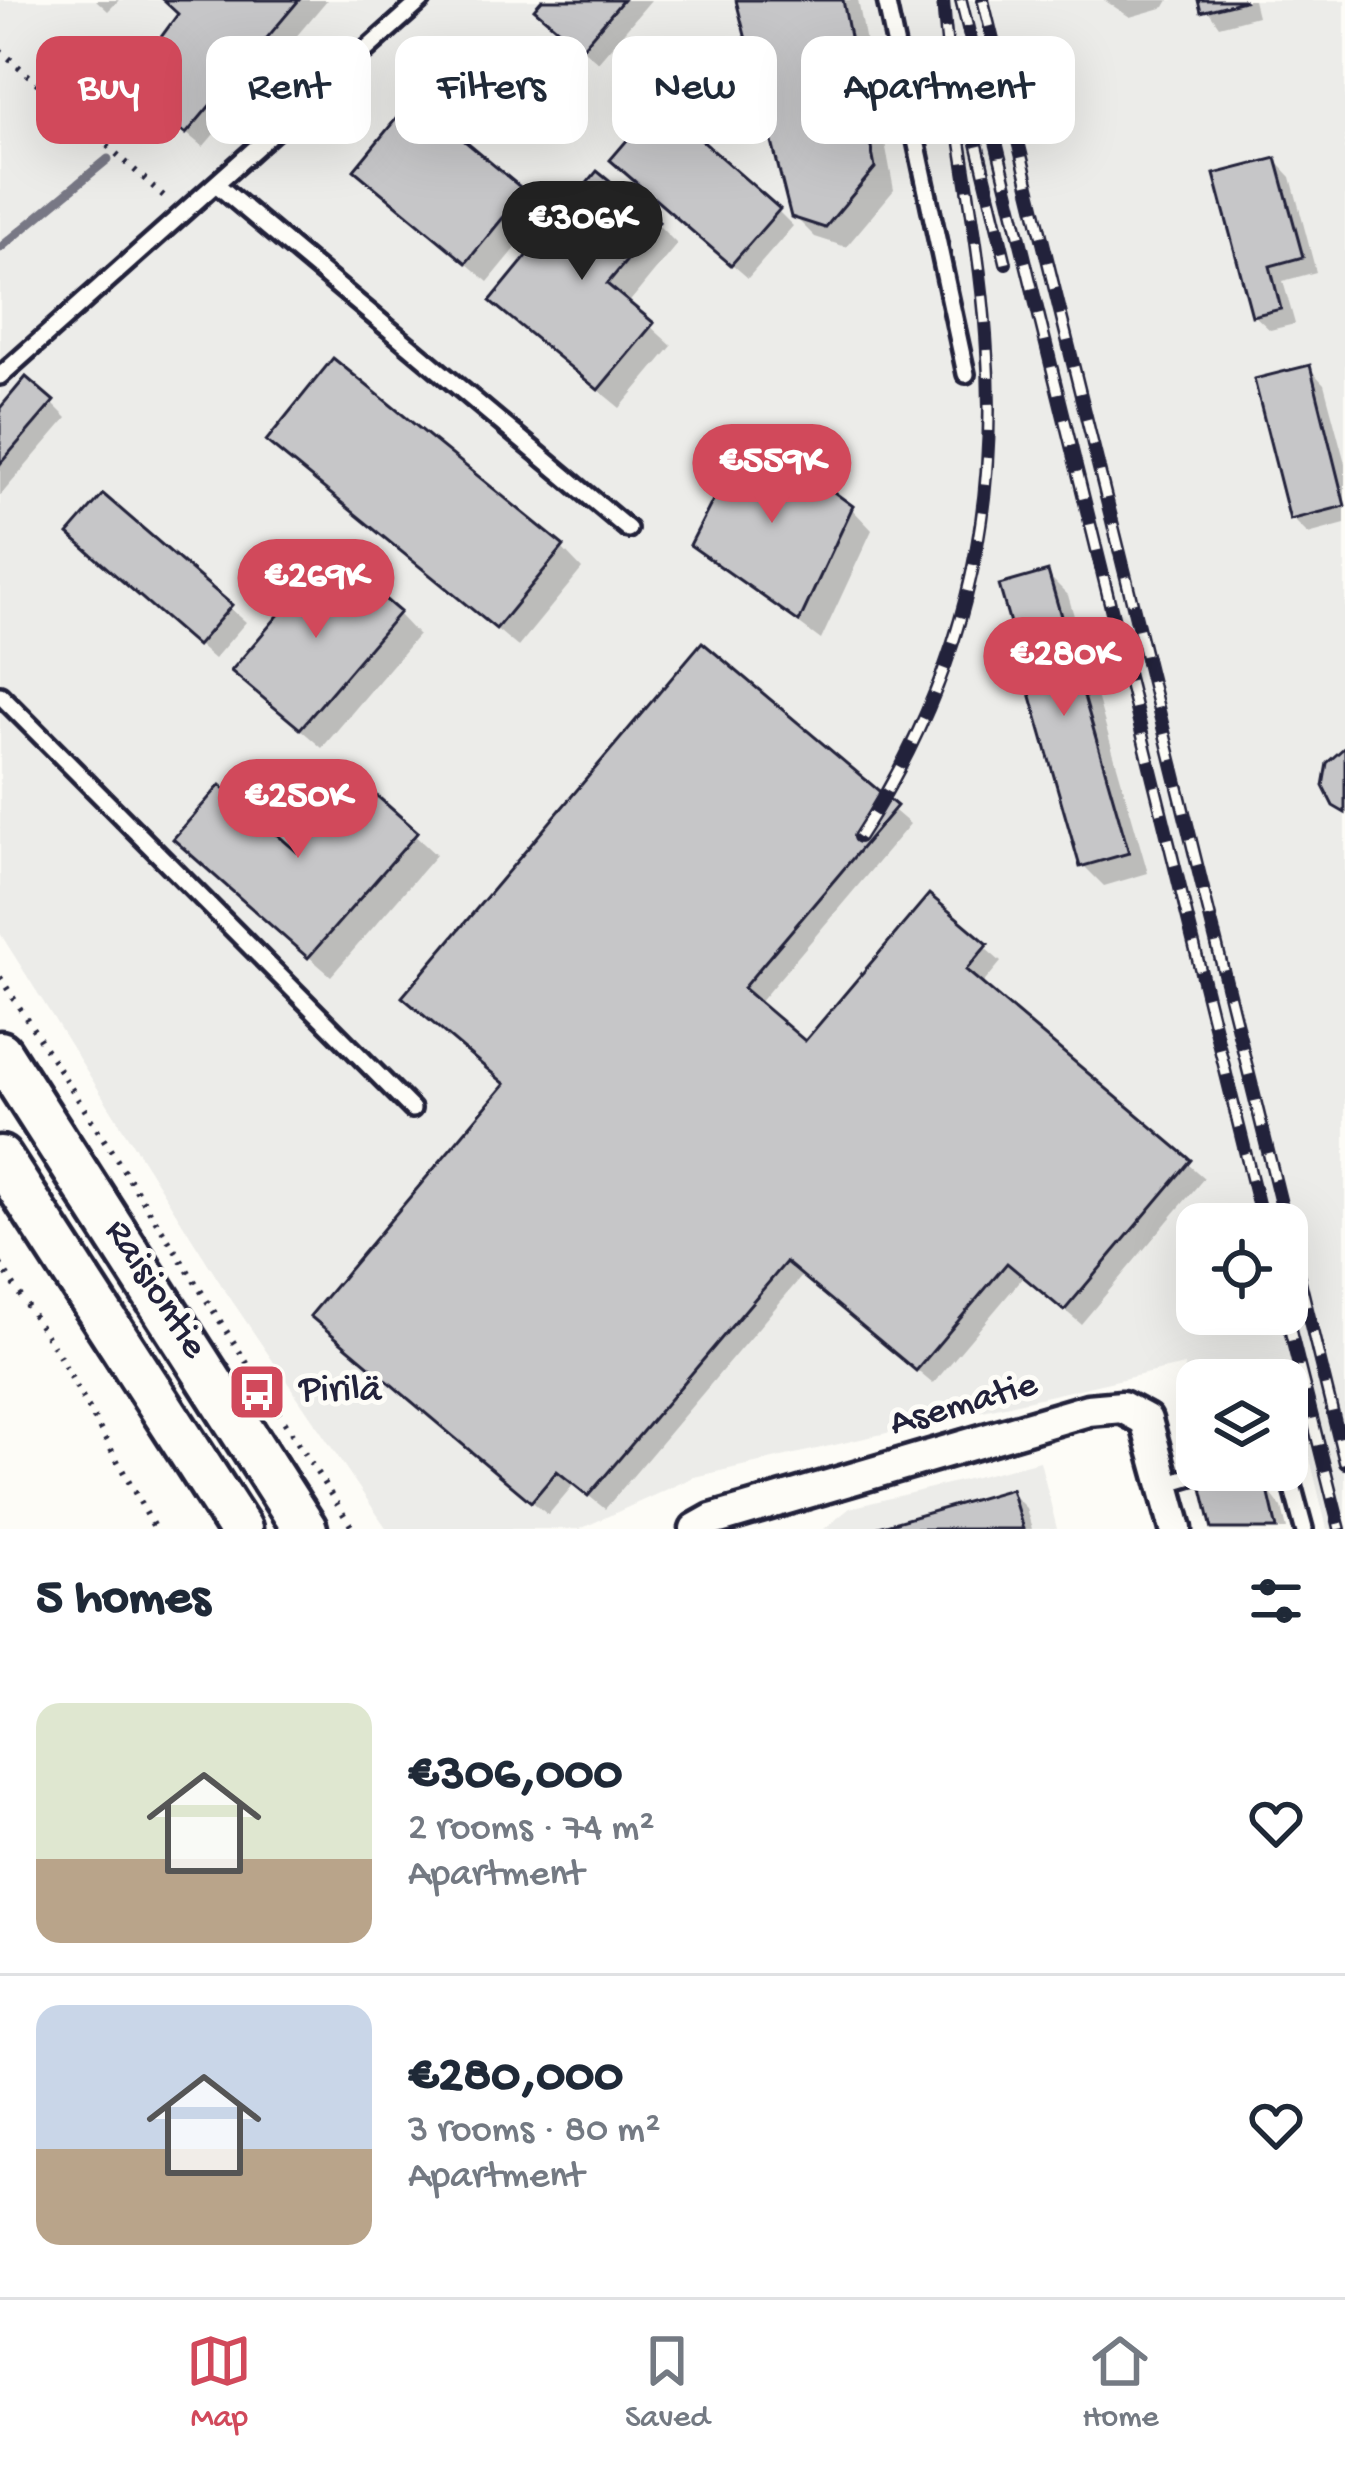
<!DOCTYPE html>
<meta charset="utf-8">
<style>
body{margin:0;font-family:"Gochi Hand",sans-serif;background:#f6f6f7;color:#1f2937;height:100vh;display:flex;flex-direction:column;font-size:45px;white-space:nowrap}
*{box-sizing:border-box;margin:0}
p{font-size:39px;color:#747a83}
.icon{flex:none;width:66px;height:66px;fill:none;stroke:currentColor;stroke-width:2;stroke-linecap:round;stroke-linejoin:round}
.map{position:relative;height:1529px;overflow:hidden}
.panel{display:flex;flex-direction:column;background:#fff;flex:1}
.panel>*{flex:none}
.banner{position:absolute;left:36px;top:36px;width:1275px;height:108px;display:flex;gap:24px}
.tools{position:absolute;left:1176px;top:1203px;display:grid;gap:24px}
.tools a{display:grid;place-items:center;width:132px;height:132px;border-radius:24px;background:#fff;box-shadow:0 12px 48px #0002;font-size:60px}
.price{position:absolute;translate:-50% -102px;padding:0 27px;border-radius:42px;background:#d1495b;color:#fff;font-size:39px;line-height:78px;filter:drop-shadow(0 3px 6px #0008)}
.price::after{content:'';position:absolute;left:50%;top:72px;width:36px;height:27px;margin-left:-18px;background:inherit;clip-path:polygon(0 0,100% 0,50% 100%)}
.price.active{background:#222;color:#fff}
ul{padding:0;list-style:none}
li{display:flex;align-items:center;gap:36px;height:300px;padding:0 36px}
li+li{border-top:3px solid #e0e1e3}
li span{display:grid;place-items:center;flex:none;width:336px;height:240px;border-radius:24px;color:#555}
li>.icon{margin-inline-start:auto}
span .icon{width:144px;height:144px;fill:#fffc;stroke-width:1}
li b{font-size:51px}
h2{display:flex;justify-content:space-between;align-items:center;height:144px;padding:0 36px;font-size:51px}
.chip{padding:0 42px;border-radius:24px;background:#fff;box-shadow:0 12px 48px #0002;font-size:42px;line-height:108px}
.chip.active{background:#d1495b;color:#fff}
.dock{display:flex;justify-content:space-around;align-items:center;height:168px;border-top:3px solid #e0e1e3;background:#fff;font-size:33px;color:#747a83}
.dock a{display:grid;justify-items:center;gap:6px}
.dock .active{color:#d1495b}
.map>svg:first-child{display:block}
.built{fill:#ecece9;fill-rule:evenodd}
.shadow{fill:#0003}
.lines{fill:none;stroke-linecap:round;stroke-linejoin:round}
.stream{stroke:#787885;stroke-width:9}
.building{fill:#c6c6c8;stroke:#22223b;stroke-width:3}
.service-casing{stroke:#22223b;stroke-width:24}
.minor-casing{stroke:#22223b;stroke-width:39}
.secondary-casing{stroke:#22223b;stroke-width:51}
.path{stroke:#22223b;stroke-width:6;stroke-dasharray:3 9;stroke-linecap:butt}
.service{stroke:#fdfcf7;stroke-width:15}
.minor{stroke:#fdfcf7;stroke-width:30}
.secondary{stroke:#fdfcf7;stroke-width:42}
.rail-casing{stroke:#22223b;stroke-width:14}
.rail{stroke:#fdfcf7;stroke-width:9;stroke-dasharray:27;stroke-linecap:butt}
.labels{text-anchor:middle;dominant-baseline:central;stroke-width:10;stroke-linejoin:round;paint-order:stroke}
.street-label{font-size:39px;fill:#22223b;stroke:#fdfcf7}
.poi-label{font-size:39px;fill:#22223b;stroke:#fdfcf7;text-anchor:start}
</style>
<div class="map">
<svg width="1345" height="1529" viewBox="0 0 1345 1529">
<rect width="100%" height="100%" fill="#fdfcf7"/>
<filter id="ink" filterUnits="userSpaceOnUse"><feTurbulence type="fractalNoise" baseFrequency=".00833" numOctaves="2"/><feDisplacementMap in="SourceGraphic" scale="24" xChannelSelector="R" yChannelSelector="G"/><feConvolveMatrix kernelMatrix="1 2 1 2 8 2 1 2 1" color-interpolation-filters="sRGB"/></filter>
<g filter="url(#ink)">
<path class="built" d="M0,0H1345V1529H1327L1303,1429L1287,1430V1380H1197V1409L1184,1365L694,1477L580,1529H387L222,1286L0,933ZM1197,1224H1287V1314H1197Z
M1040,1461L1057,1529H824L850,1508Z"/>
<path class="shadow" d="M96,0H119L108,11Z
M167,0H327L203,147L146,100L182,14Z
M546,0H651L598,62L553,24Z
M739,0H858L894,190L846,247L815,237L793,215Z
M1104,0H1169L1165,7L1130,17Z
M1201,0H1253L1257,16L1219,26Z
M413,102L544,214L488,282L358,170Z
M1276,161L1291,177L1316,272L1283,281L1295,324L1270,330L1254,315Z
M629,175L778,211L793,226L748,278Z
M657,224L677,244L627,305L672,346L620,408L514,321Z
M1309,368L1324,384L1345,463V524L1308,534L1292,518Z
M52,403L67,418L0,496V413Z
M270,441L562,548L582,569L518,647Z
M103,498L246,622L214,659L87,549Z
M852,509L872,530L821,640L693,545Z
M1047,574L1068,595L1148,873L1104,886L1083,865Z
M398,614L418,635L322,748L256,691Z
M702,646L910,824L758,1004L806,1045L929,899L1001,962L981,986L1204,1178L1081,1324L1024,1276L933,1384L803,1275L605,1509L574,1484L548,1515L329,1331L508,1086Z
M360,785L436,855L331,976L197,860L297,856Z
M1253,1470L1282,1508L1287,1529H1215Z
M1011,1493L1026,1508L1032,1529H883Z"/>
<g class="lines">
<path class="stream" d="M0,248L108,159"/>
</g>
<path class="building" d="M163,0H299L186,134L126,85L178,14Z
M542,0H623L581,49L534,9Z
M736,0H843L875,168L825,228L791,217Z
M1198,0H1243L1244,1L1201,12Z
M413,98L525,191L466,263L354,170Z
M659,103L780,209L731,265L610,160Z
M1276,158L1303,257L1270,266L1281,309L1252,316L1214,174Z
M597,171L659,222L607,284L654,323L598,390L490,301Z
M333,358L564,546L496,629L266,441Z
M1310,365L1345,506L1290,520L1254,379Z
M26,377L54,401L0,464V408Z
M749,430L853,506L799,622L690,545Z
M103,494L232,605L197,646L68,534Z
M331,553L400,612L300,729L231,671Z
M1048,571L1129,853L1080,867L999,585Z
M702,642L897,806L743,988L805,1041L929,894L988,944L966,970L1191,1160L1064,1311L1007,1263L916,1371L786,1262L588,1496L557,1471L531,1502L310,1316L505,1084L402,997Z
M1345,747V813L1333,806L1323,786L1327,763Z
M359,780L418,832L308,958L173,839L220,785L297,852Z
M1239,1470H1255L1261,1491L1268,1490L1277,1529H1212L1200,1480Z
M1011,1489L1023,1529H872Z"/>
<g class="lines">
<defs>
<path id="service" d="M886,0L966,374
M216,184L628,529
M0,376L422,0
M0,695L412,1109
M1274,1470L1291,1481L1304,1529
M1165,1484L1212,1470"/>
<path id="minor" d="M696,1529L712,1520L1088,1410L1122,1407L1146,1420L1176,1529"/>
<path id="secondary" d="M0,1053L305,1529
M0,1158L240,1529"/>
</defs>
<use href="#service" class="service-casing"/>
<use href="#minor" class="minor-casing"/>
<use href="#secondary" class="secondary-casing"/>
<path class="path" d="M0,50L167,199
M0,977L353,1529
M0,1264L60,1357L155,1529"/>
<use href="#service" class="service"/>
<use href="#minor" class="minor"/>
<use href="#secondary" class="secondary"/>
<defs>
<path id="rail" d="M961,0L1263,1224
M983,0L1286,1224
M965,94L1006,263
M859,837C960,682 1001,520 986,335C978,222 951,113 943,0
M1287,1228L1345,1463
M1286,1314L1340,1529"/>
</defs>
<use href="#rail" class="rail-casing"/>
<use href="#rail" class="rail"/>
</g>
</g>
<defs>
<symbol id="bus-square" viewBox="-11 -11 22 22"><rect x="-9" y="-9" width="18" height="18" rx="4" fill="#d1495b" stroke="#fdfcf7"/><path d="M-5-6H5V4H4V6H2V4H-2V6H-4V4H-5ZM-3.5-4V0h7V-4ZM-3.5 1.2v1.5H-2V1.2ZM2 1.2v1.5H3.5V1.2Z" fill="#fff"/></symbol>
</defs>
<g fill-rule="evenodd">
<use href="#bus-square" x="224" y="1359" width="66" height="66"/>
</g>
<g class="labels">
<g class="street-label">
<text transform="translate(154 1290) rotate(57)">Raisiontie</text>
<text transform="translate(964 1406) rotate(-16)">Asematie</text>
</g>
<g class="poi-label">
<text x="299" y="1392">Pirilä</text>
</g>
</g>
</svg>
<div class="tools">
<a><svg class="icon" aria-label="locate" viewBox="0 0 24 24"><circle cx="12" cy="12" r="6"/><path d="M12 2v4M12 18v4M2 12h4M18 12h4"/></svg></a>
<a><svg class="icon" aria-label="layers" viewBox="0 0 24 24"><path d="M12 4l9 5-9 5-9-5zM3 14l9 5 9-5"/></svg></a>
</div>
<b class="price active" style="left:582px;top:283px">€306K</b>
<b class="price" style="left:772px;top:526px">€559K</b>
<b class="price" style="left:316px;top:641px">€269K</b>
<b class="price" style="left:1064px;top:719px">€280K</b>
<b class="price" style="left:298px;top:861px">€250K</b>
<div class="banner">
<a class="chip active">Buy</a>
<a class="chip">Rent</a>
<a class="chip">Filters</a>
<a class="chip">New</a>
<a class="chip">Apartment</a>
</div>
</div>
<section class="panel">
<h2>5 homes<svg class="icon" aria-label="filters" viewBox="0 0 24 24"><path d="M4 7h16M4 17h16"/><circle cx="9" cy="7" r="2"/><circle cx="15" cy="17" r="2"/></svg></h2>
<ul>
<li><span style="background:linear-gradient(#dfe7d0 65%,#b9a48a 0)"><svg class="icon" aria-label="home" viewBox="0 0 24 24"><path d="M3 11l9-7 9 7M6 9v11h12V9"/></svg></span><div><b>€306,000</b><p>2 rooms · 74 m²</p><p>Apartment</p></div><svg class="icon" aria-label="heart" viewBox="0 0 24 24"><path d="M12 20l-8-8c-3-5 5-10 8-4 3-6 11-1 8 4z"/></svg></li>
<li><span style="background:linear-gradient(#c9d6e8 60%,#b9a48a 0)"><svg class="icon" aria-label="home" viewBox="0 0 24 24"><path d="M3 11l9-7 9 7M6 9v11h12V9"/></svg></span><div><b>€280,000</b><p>3 rooms · 80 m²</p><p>Apartment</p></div><svg class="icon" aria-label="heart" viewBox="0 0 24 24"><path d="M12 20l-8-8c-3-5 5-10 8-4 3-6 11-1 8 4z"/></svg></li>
</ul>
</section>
<nav class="dock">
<a class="active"><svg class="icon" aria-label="map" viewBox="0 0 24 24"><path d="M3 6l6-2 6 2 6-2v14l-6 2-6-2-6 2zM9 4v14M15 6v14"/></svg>Map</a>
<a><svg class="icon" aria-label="saved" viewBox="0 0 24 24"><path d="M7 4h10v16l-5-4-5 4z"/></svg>Saved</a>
<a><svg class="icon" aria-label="home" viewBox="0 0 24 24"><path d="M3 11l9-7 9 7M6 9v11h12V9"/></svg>Home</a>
</nav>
